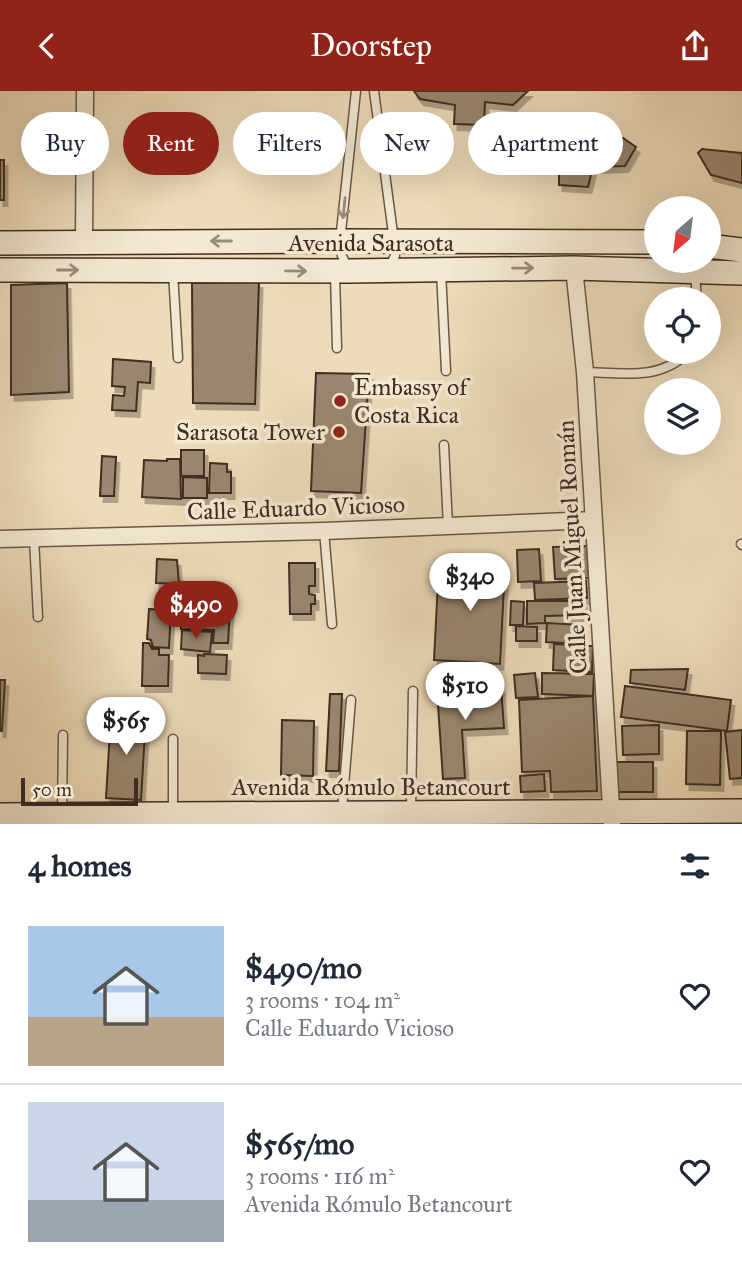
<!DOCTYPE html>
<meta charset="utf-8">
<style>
body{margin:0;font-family:"IM FELL Great Primer",serif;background:#f6f6f7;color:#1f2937;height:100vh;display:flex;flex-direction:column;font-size:26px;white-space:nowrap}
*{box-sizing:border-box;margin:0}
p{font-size:23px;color:#747a83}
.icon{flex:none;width:38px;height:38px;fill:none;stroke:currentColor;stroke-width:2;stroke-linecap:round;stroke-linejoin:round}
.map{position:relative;height:733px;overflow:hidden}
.details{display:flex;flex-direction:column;background:#fff;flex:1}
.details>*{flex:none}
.top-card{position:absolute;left:21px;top:21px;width:700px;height:63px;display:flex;gap:14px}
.needle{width:46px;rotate:208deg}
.tools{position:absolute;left:644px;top:105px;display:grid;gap:14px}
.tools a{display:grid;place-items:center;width:77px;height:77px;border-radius:50%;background:#fff;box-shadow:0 7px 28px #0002;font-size:35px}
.scale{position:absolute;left:21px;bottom:18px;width:117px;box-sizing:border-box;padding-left:7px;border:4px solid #402d21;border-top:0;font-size:19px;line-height:24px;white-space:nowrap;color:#402d21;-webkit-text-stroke:5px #f3e8d2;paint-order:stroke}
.price{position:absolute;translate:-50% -60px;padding:0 16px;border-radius:24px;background:#fff;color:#222;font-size:23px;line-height:46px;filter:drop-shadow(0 2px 4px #0008)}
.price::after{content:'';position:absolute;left:50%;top:42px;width:21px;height:16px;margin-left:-10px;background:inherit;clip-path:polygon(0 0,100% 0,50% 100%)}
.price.on{background:#8f2418;color:#fff}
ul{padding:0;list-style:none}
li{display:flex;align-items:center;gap:21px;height:175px;padding:0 28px}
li+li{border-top:2px solid #e0e1e3}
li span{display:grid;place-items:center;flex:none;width:196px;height:140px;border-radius:0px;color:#555}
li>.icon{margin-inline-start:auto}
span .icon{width:84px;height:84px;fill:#fffc;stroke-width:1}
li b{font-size:30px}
h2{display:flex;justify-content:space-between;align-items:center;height:84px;padding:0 28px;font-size:30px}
.pill{padding:0 24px;border-radius:32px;background:#fff;box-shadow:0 7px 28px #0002;font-size:24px;line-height:63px}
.pill.on{background:#8f2418;color:#fff}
header{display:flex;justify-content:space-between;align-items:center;height:91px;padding:0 28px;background:#8f2418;color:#fff;font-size:32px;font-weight:600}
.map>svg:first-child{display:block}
.building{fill:#9a8770;stroke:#402d21;stroke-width:2;filter:url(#shadow)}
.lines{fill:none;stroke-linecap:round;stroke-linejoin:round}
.service-casing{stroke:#6b5847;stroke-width:11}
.minor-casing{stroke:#6b5847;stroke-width:19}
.secondary-casing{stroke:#402d21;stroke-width:26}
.service{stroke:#f3e8d2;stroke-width:8}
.minor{stroke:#f3e8d2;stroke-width:16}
.secondary{stroke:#f3e8d2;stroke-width:23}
.oneway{stroke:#9a8a7a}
.poi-dot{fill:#8f2418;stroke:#f3e8d2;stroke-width:2.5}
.labels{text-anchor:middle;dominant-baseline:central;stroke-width:7;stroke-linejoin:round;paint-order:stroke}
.street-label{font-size:24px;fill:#402d21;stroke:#f3e8d2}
.poi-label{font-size:24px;fill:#402d21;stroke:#f3e8d2;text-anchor:start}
</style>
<header><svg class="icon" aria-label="back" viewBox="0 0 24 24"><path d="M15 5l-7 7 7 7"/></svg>Doorstep<svg class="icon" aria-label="share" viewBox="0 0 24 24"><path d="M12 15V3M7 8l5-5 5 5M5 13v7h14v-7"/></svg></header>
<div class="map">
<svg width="742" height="733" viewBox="0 0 742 733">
<defs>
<filter id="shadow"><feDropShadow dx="3.5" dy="6" stdDeviation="0" flood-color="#0004"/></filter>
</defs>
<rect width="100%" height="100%" fill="#eddbb9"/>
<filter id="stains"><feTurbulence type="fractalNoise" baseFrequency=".00286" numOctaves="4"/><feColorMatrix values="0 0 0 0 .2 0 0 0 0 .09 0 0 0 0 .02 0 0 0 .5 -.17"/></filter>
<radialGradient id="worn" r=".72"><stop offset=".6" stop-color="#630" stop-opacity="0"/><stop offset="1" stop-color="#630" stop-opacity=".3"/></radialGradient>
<path class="building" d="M414,0H528L513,14L485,11L484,34L454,33L455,14L420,8Z
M526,42L623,47L636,56L625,75L593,76L588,96L559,94V77L528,75L512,55Z
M702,58L742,62V92L711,84L698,62Z
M0,69H4V109H0Z
M259,191L255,313L193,312L192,192Z
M67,192L69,301L11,304V194Z
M113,268L151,271L150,292L138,291L136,320L112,319L113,304L124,305L125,296L112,295Z
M316,282L369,283L361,402L311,400Z
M181,359H204V385H181Z
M102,365L116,366L114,405H100Z
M167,368H180L181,408L142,406L144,369L167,370Z
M210,372L227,373V381H231V402H209Z
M183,386L207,387V407H183Z
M587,455L589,487L555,488L553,456Z
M539,458L541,490L518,491L517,459Z
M157,468L177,469L179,493L156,492Z
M289,472H315V495H309V503L315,504V513H311V523H290Z
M439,472L505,476L500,573L434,569Z
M586,490L587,507L535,509L534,492Z
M511,510L524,511L523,534H510Z
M527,510H583L584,524L545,525V532L527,533Z
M182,517L230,519L228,552H213L214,539L181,538Z
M149,518L171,519L169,557L153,556L151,549L147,548Z
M547,532L582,534L581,553L546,551Z
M516,535L537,536V550H516Z
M182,539L212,541L210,561L181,558Z
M143,552H149L152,558H159V564H169L168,595H142Z
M554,553L593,555L592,581L553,579Z
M204,563L227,564L226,583L198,582V564L204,565Z
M688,578L685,599L630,592L631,579Z
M535,582L538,606L516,607L514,584Z
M542,582L594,583L593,605L542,603Z
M0,589H5L2,640H0Z
M625,595L731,609L727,640L621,626Z
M501,596L504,637L462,639L465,687L443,688L437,599Z
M330,603H342L339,680H326Z
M593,605L597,700L551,701L550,680L522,681L519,609Z
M111,623L146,625L141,709L106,707Z
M282,629L314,630L313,685L281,684Z
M659,634V663L623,664L622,635Z
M742,639V687L730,688L725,641Z
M687,640H721L720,694L686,693Z
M617,671H653V701H616Z
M544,683L545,700L521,701L520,685Z"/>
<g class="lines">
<defs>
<path id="service" d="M374,0L394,150L395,165L389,176
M348,177L342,165L340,150L356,0
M173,181L178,267
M441,181L446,280
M335,183L337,257
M695,183L697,208
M585,281C621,282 661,290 688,261
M444,354L448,435
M324,440L332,533
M34,447L38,526
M741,453L742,454
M173,648V720
M411,719L413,600
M342,720L351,609
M62,721L63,644"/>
<path id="minor" d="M84,151L85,0
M574,177L585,281L612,733
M0,448L324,440L593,429"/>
<path id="secondary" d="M0,152L340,150L656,151
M709,155L742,159
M0,179L349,180L574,177L742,182
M0,724L742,720"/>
</defs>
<use href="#service" class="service-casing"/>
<use href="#minor" class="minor-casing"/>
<use href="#secondary" class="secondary-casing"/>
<use href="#service" class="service"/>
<use href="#minor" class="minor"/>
<use href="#secondary" class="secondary"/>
</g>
<defs><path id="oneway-shaft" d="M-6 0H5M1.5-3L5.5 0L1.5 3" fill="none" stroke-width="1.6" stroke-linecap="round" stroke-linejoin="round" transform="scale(1.75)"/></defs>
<g class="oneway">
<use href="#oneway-shaft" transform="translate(344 117) rotate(96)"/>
<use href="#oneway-shaft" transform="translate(221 150) rotate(180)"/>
<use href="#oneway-shaft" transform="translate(523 177) rotate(-1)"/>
<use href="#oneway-shaft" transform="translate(68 179)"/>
<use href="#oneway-shaft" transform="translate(296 180) rotate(1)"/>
</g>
<g class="poi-dot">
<circle cx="340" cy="310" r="7"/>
<circle cx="339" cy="341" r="7"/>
</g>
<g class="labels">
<g class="street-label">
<text x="371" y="152">Avenida Sarasota</text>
<text transform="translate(296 417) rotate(-2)">Calle Eduardo Vicioso</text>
<text transform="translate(572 456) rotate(-93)">Calle Juan Miguel Román</text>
<text x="371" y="696">Avenida Rómulo Betancourt</text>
</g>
<g class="poi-label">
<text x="354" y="296">Embassy of<tspan x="354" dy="28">Costa Rica</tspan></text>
<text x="325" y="341" text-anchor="end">Sarasota Tower</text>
</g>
</g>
<rect width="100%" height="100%" filter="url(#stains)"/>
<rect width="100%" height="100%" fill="url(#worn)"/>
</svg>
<div class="tools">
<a><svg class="needle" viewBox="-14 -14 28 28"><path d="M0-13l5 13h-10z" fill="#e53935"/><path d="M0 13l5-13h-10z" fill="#747a83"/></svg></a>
<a><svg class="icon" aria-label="locate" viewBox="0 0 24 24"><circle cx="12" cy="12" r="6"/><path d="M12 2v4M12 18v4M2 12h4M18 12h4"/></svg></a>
<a><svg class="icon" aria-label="layers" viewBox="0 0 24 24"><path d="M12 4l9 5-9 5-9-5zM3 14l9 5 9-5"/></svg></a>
</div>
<div class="scale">50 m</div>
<b class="price" style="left:470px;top:522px">$340</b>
<b class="price on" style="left:196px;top:550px">$490</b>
<b class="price" style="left:465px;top:631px">$510</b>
<b class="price" style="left:126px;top:666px">$565</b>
<div class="top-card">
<a class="pill">Buy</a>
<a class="pill on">Rent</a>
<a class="pill">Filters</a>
<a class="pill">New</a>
<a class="pill">Apartment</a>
</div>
</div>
<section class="details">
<h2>4 homes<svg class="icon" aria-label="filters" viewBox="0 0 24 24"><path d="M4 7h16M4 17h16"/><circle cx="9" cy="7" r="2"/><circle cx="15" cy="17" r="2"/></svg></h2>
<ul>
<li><span style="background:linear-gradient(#a9c7e8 65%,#b9a48a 0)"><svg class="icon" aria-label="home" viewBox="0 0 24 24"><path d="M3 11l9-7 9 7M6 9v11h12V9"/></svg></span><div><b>$490/mo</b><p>3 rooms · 104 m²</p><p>Calle Eduardo Vicioso</p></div><svg class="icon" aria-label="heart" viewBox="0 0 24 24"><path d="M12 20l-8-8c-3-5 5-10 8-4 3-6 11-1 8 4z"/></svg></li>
<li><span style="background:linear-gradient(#c9d6e8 70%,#9aa5b1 0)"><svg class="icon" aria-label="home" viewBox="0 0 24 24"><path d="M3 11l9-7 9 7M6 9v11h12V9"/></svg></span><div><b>$565/mo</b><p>3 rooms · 116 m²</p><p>Avenida Rómulo Betancourt</p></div><svg class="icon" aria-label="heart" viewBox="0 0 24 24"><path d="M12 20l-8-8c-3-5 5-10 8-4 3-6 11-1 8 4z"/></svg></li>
</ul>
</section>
